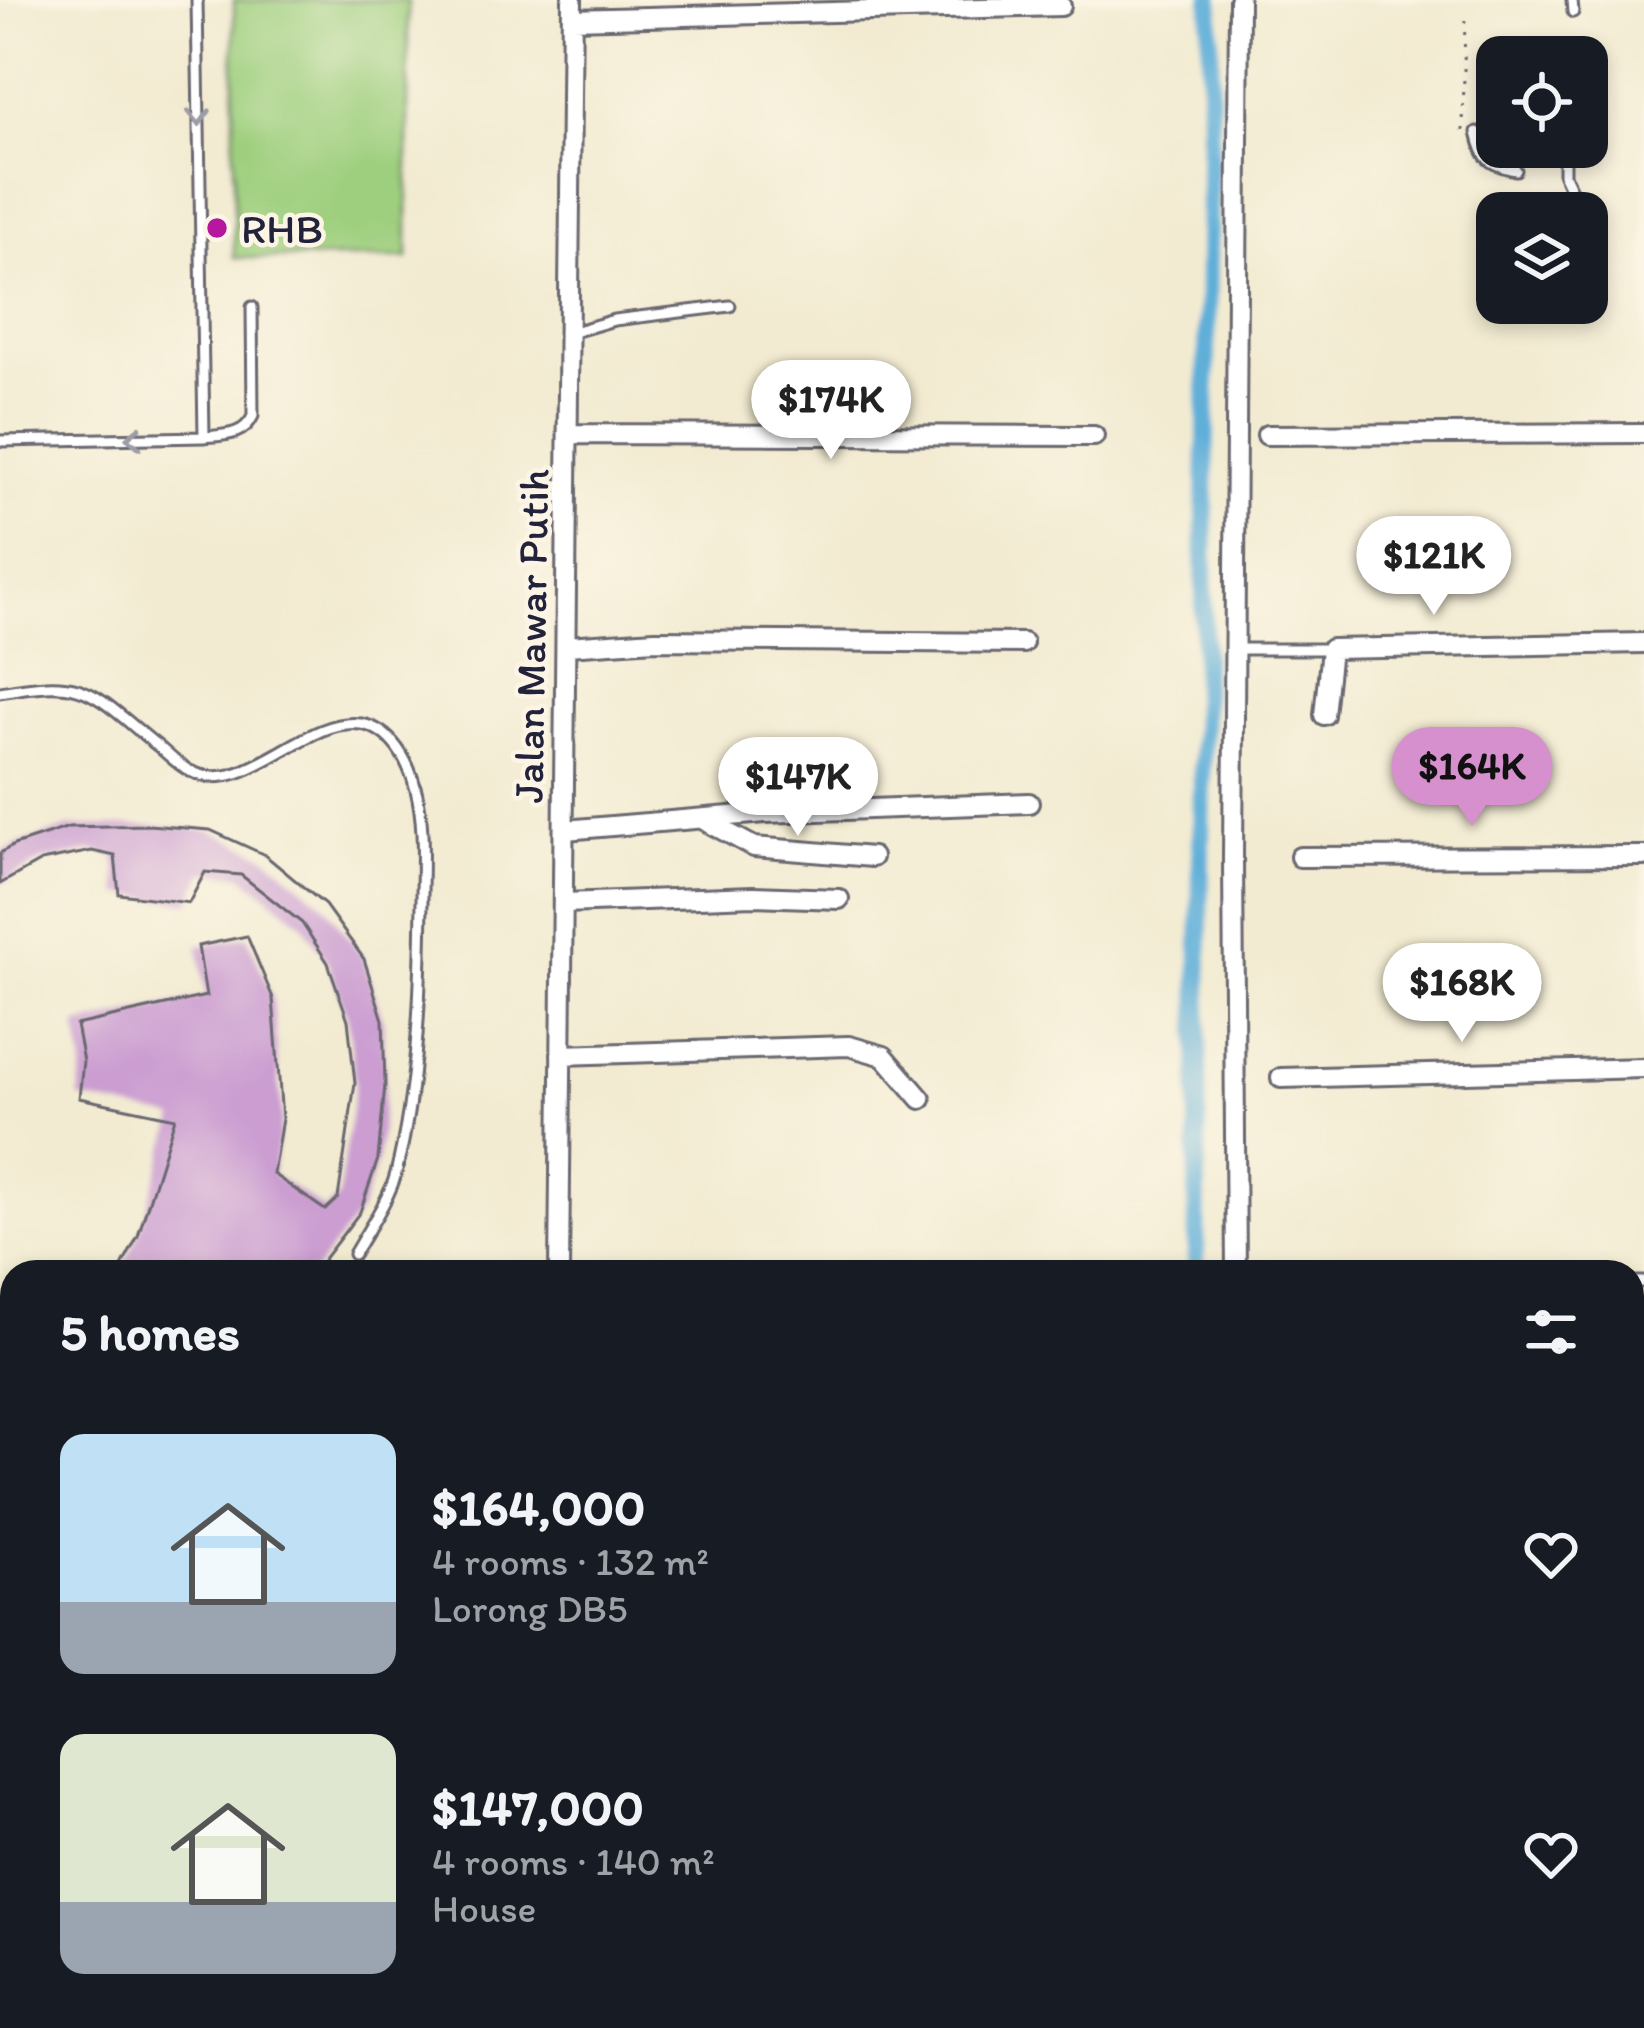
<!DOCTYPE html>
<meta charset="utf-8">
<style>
body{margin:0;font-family:Itim,sans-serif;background:#242831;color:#f1f3f6;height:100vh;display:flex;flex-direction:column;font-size:45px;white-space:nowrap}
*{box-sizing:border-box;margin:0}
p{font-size:39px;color:#9ea1a6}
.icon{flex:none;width:66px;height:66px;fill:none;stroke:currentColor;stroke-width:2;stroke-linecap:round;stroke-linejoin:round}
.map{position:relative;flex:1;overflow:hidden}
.sheet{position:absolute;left:0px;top:1260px;width:1644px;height:768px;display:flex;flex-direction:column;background:#171b24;border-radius:36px 36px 0 0;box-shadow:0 6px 18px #0003}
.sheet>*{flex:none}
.tools{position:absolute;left:1476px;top:36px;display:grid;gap:24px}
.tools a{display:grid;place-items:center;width:132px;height:132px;border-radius:24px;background:#171b24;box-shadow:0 6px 18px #0003;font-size:60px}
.price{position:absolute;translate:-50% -102px;padding:0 27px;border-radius:42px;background:#fff;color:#222;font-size:39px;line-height:78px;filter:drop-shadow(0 3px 6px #0008)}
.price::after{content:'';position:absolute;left:50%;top:72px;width:36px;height:27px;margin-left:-18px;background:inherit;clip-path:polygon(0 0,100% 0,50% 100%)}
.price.active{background:#d690ce;color:#111}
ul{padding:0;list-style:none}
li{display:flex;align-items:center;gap:36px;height:300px;padding:0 60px}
li span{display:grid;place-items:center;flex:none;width:336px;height:240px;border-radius:24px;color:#555}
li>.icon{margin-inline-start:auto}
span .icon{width:144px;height:144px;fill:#fffc;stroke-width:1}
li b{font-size:51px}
h2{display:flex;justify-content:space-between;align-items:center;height:144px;padding:0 60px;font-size:51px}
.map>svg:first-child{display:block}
.garden{fill:#9ecf7e;stroke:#60785c;stroke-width:3}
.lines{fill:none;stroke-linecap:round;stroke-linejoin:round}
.canal{stroke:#5eafd9;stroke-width:18}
.building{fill:#cb9dd1}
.lane-casing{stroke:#6b6870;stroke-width:15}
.street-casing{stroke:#6b6870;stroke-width:24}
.path{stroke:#6b6870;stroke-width:3;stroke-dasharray:3 9;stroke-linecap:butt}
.lane{stroke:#fff;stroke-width:9}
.street{stroke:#fff;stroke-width:18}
.oneway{stroke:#9c9ca7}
.poi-dot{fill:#b5179e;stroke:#fcf5e5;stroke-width:4.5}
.labels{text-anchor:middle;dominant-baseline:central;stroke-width:9;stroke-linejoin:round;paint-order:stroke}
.poi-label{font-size:42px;fill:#22223b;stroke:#fcf5e5;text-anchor:start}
.street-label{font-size:42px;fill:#22223b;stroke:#fcf5e5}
</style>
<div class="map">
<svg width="1644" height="2028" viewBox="0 0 1644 2028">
<rect width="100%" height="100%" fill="#fcf5e5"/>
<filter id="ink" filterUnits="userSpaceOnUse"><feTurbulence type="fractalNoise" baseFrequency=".00833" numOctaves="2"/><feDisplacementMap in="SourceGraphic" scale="24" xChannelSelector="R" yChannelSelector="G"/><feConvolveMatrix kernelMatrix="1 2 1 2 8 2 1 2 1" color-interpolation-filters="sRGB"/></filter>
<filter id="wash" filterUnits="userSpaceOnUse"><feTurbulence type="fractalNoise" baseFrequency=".004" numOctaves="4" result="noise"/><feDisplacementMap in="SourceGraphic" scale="48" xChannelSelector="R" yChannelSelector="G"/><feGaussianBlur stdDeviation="2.7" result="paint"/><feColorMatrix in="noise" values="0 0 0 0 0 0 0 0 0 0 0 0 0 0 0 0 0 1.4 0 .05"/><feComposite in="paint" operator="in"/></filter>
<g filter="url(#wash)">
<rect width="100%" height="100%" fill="#f2ebd1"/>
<path class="garden" d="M234,0H408V258H234Z"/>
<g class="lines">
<path class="canal" d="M1196,1272L1211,0
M1117,2028L1118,2016"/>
</g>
<g id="blocks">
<path class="building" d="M148,825L210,830L265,855L325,905L364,959L383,1020L385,1085L378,1159L360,1212L314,1272H119L138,1236L175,1118L79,1098L83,1061L76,1025L206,996L198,946L247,936L273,998L282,1119L273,1174L325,1210L338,1198L355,1083L348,1020L328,963L302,923L241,875L205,872L189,903L119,894L115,856L92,851L41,861L0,884V853L14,845L69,827Z"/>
</g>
</g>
<g filter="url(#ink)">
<use href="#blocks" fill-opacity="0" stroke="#6b6870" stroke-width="3"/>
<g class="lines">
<defs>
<path id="lane" d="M1572,0L1573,12
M1477,132C1483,159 1488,165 1516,170
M1564,147V175L1572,192L1593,201
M570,333L614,320L730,306
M204,437C224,435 244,436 253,416L252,307
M0,441L204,437L197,0
M1236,649H1331
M0,692C86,676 89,690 154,743C165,751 177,765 190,771C245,799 304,716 361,724C392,729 409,762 416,790C425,825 422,864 422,900C421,989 418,1085 396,1173C389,1200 368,1229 354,1254
M1632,1282H1644
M0,1653L11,1692L0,1740
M0,1778L12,1788
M0,1870L12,1868
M1453,2016V2028
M1559,2028V2016"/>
<path id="street" d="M572,19L1061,6
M568,434L1094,436
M1267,435L1644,433
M567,646L655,640L1023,643
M1324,715L1331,649L1644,643
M704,820L754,847L872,857
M565,830L765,813L1029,803
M1300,857L1644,856
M564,903L753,896L839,899
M561,1055L849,1046L884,1056L921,1099
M1281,1078L1644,1068
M559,1272L572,0
M1236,1272L1233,860L1239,0
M1632,1407H1644
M1632,1759H1644
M1632,1950H1644
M553,2028V2016"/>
</defs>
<use href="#lane" class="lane-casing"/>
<use href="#street" class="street-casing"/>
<path class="path" d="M1463,131L1465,12"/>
<use href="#lane" class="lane"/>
<use href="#street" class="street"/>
</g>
<defs><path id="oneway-chevron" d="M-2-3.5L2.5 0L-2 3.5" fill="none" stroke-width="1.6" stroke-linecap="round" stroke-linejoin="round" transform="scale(3)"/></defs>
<g class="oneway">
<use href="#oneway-chevron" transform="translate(199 117) rotate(89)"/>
<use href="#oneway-chevron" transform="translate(134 438) rotate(179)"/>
</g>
</g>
<circle class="poi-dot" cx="217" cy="228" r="12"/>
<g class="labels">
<g class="poi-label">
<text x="241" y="228">RHB</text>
</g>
<g class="street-label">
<text transform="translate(531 636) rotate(-89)">Jalan Mawar Putih</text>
</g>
</g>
</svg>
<div class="tools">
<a><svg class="icon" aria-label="locate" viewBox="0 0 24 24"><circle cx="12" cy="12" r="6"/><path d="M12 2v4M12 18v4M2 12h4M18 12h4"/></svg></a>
<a><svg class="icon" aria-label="layers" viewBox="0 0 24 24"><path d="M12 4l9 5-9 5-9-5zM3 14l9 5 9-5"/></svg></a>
</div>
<b class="price" style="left:831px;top:462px">$174K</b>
<b class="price" style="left:1434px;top:618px">$121K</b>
<b class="price active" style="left:1472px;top:829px">$164K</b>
<b class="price" style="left:798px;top:839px">$147K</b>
<b class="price" style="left:1462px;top:1045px">$168K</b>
<section class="sheet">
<h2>5 homes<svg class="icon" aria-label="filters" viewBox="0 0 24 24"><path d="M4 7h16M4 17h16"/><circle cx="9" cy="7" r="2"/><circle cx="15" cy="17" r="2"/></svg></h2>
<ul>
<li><span style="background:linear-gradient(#bfe0f5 70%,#9aa5b1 0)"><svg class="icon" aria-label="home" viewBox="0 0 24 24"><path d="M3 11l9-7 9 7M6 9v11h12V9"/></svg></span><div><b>$164,000</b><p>4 rooms · 132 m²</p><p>Lorong DB5</p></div><svg class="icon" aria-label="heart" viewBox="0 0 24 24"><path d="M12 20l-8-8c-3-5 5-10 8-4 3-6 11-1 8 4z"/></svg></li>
<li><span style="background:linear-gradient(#dfe7d0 70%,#9aa5b1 0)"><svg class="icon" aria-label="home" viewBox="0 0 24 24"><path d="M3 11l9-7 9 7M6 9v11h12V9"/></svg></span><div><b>$147,000</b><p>4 rooms · 140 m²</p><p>House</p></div><svg class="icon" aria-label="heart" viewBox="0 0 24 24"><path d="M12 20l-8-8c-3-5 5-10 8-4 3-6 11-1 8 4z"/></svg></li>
</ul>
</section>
</div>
